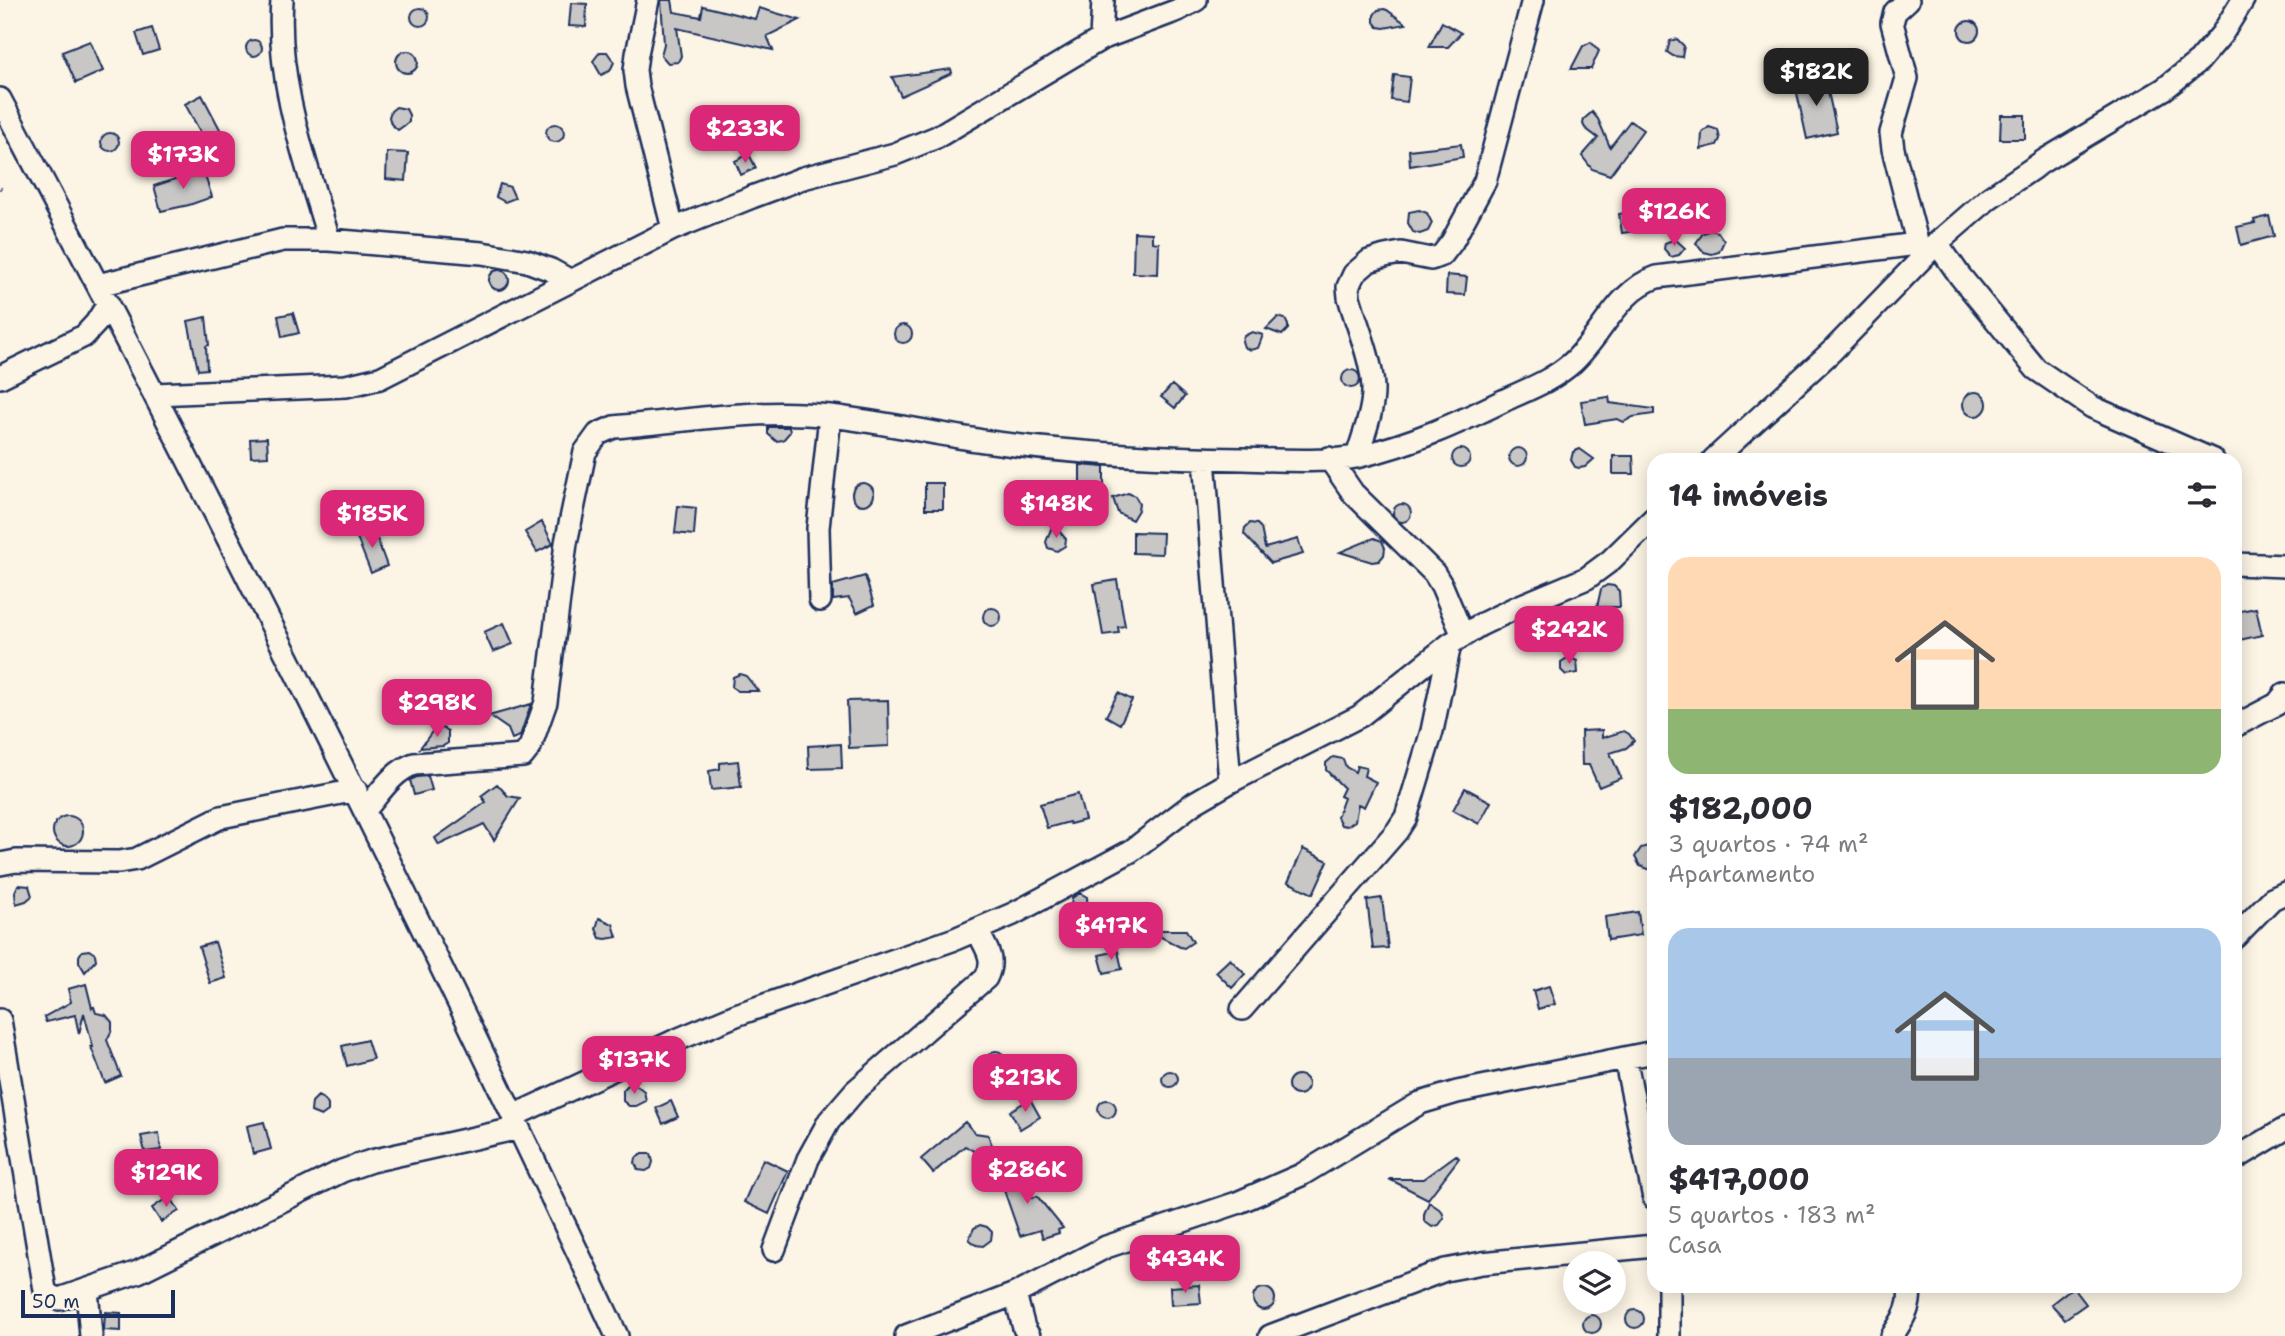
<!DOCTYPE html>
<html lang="pt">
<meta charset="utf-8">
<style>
body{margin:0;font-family:"Shantell Sans",sans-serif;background:#f2f2f3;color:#2b2b33;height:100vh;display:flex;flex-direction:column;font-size:26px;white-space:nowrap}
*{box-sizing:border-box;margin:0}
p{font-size:23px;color:#7c7c81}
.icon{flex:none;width:38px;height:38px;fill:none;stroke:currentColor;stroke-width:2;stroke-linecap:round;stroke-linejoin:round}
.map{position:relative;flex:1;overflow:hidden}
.drawer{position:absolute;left:1647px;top:453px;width:595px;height:840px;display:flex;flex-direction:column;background:#fff;border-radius:21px;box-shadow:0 4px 18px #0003}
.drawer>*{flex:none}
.fabs{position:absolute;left:1563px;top:1251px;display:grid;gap:14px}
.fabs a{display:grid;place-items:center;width:63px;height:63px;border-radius:50%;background:#fff;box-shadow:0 4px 18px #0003;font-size:35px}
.scale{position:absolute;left:21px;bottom:18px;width:154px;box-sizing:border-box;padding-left:7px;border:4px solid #1b2f5e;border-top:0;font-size:19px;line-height:24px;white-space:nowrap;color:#1b2f5e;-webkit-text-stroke:5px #fcf5e5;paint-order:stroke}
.price{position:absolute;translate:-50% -60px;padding:0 16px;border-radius:14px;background:#db2777;color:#fff;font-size:23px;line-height:46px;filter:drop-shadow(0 2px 4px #0008)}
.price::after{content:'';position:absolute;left:50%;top:42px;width:21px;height:16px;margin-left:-10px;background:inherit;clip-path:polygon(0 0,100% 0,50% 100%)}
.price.active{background:#222;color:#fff}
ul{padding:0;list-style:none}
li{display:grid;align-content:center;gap:14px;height:371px;padding:0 21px}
li span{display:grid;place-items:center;height:217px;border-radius:21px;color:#555}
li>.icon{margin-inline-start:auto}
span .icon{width:126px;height:126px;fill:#fffc;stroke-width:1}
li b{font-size:30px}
h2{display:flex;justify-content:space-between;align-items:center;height:84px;padding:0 21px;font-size:30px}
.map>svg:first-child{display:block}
.building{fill:#c8c7c6;stroke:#1b2f5e;stroke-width:2}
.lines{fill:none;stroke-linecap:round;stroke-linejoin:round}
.minor-casing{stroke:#1b2f5e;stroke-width:26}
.path{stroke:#1b2f5e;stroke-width:3.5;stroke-dasharray:5 5;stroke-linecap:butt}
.minor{stroke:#fcf5e5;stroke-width:21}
</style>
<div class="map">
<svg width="2285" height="1336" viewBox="0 0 2285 1336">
<rect width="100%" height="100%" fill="#fcf5e5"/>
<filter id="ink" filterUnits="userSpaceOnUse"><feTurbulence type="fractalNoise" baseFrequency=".0143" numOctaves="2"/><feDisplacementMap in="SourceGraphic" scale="14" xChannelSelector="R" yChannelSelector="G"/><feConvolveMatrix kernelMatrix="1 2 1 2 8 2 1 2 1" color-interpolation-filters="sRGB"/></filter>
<g filter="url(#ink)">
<path class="building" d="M661,0H672L674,12L701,17L703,6L755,19L759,8L800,20L767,36L773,50L677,28L681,56L678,62L668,63L661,55L664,44Z
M571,3L587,4L586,27L569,26Z
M411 17a9 9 0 1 1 18 0a9 9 0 1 1-18 0Z
M1384,9L1387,10L1406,24L1384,28L1378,27L1374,22V15L1378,10Z
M1959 31a10 10 0 1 1 20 0a10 10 0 1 1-20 0Z
M1442,22L1461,33L1448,47H1429Z
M152,28L159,50L143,55L136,33Z
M1677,39L1684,46L1682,57L1673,56L1667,52L1670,41Z
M246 48a8 8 0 1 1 16 0a8 8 0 1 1-16 0Z
M90,41L103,71L76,83L62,52Z
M1591,42L1599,51L1591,69H1571L1583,46Z
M396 62a11 11 0 1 1 22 0a11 11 0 1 1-22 0Z
M600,52H607L614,62L610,71L601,75L593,61Z
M951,69L952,73L901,96L892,77Z
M1394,75L1410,77L1407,102L1391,100Z
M1825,78L1837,132L1807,139L1795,84Z
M202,95L221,131L204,139L185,104Z
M396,107L406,109L409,115V122L398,130L391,124L389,117L391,111Z
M1592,112L1598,119L1610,147L1630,121L1643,130L1610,175L1592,169L1582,156L1598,138L1585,128L1583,124L1584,119Z
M2001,115H2025V139H2000Z
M546 133a9 9 0 1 1 18 0a9 9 0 1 1-18 0Z
M1709,127L1718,130L1720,139L1717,145L1701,149L1702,133Z
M101 142a9 9 0 1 1 18 0a9 9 0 1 1-18 0Z
M1461,144L1463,157L1410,166L1409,150Z
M387,152L408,153L406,181L386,179Z
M749,154L756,168L741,175L735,161Z
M203,170L212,197L189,205L161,211L154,186Z
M500,184L510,187L515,198L505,202L496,197Z
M1419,210L1427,213L1432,223L1428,231L1420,234L1413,232L1408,223L1409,212Z
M1640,210L1643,230L1622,233L1619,214Z
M2269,216L2274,236L2241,245L2237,227L2255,223L2254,220Z
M1711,230L1718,232L1724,241L1719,252L1712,254L1704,252L1696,243L1703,233Z
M1134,232L1152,233V242L1159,243L1158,274L1133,273Z
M1675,239L1685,248L1679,255L1671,257L1664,249L1665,243Z
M489 280a10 10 0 1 1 20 0a10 10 0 1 1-20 0Z
M1447,275L1467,277L1465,295L1446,294Z
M293,313L299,333L282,337L278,316Z
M206,317L209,345L206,346L207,369L198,370L188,321Z
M1278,317L1285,319L1288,325V329L1282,335L1266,329Z
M894 334a9 9 0 1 1 18 0a9 9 0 1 1-18 0Z
M1252,332L1263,335L1258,348L1250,350L1244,347L1242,341L1244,336Z
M1342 379a9 9 0 1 1 18 0a9 9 0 1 1-18 0Z
M1172,385L1185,396L1175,408L1161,397Z
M1963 404a12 12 0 1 1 24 0a12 12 0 1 1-24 0Z
M1609,397L1610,403L1654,409V414L1633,417L1624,422L1617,419L1585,424L1581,401Z
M768,427H789L790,432L783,440L776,441L768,434Z
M267,438L268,456L251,457L250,439Z
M1509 457a9 9 0 1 1 18 0a9 9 0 1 1-18 0Z
M1580,449L1594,459L1585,467L1579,468L1575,467L1571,460L1573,452Z
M1452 458a9 9 0 1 1 18 0a9 9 0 1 1-18 0Z
M1613,456H1633L1634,474H1613Z
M1080,465L1104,467V495H1080Z
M925,483H943V509H925Z
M852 494a11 11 0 1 1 22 0a11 11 0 1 1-22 0Z
M1128,493L1135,496L1139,503L1138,510L1132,520L1118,513L1113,498Z
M1393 513a9 9 0 1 1 18 0a9 9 0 1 1-18 0Z
M678,506L696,508L694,535L675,533Z
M542,522L553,544L537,552L525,532Z
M1250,523L1257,524L1261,528L1265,548L1298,539L1303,554L1271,563L1244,534L1245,528Z
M1053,524L1066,539L1065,546L1057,551L1048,548L1046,542Z
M373,528L387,566L371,573L356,535Z
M1133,532L1163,533L1162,554L1133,553Z
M1374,538L1382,541L1385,548L1384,555L1379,561L1372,562L1340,552Z
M865,576L874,605L857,613L849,598L833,600V585Z
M1117,580L1125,626L1118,627L1119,633L1103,635L1094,584Z
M1607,585L1614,586L1619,591L1620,607H1597L1601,589Z
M983 617a9 9 0 1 1 18 0a9 9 0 1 1-18 0Z
M2256,608L2262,635L2235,641V612Z
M504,623L513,644L493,652L484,632Z
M1569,657L1577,661L1578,673L1566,675L1561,670V662Z
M740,674L746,676L758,691H738L732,687L733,677Z
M1118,693L1132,700L1120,724L1106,716Z
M888,700L889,746L849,748L847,701Z
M531,704L520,736L512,739L508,729L489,716Z
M440,727L448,731V743L443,746L420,748L434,729Z
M1602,730V738L1624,731L1629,734L1634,741L1626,748L1610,753L1621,778L1599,787L1589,765H1582L1581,731Z
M841,744L842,768L809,769L808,746Z
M1333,757L1343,759L1346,767L1355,772L1357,766L1366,768L1364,776L1376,782L1364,807L1358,804L1355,821L1347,826L1341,825L1337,817L1344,798L1340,796L1344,788L1326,770V763Z
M738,761L741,787L711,790L709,771L720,769V763Z
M428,776L432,790L414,795L410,780L417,777Z
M497,784L508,796L520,798L494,840L484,824L439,845L435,838L486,802L481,796Z
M1465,788L1491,802L1479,824L1453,810Z
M1078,794L1085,820L1070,824L1069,822L1047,828L1040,804Z
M53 831a15 15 0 1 1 30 0a15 15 0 1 1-30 0Z
M1654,844V871L1640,866L1635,857L1641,848Z
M1303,849L1328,861L1313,894L1288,882Z
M18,885L29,886L32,896L26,901L16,904L15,892Z
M1080,893L1087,897L1088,914L1071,906L1072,898Z
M1382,898L1388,948L1373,949L1367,900Z
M1638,912L1641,935L1608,940L1605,917Z
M599,918L613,924L617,937L606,939L600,938L596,929Z
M1148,930H1186L1193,942L1184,948L1180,947Z
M215,942L226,978L210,983L199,947Z
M89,950L95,954L96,960L85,972L79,962V956L82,951Z
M1118,951L1122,969L1104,973L1099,955Z
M1230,959L1245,974L1232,988L1216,972Z
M86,984L92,1008L94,1007L96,1013L106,1015L112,1022V1030L107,1040L121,1076L105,1083L91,1047H93L84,1013L79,1034L75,1015L46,1022L44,1017L71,1002L68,989Z
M1549,986L1555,1004L1538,1009L1533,991Z
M367,1040L373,1059L347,1066L342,1046Z
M987 1060a9 9 0 1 1 18 0a9 9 0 1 1-18 0Z
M1162 1079a8 8 0 1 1 16 0a8 8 0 1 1-16 0Z
M1288 1085a10 10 0 1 1 20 0a10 10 0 1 1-20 0Z
M635,1084L644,1091L646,1101L636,1106H629L623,1101V1090L628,1085Z
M318,1096L325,1100L328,1105V1111L321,1116L311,1112L312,1102Z
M1030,1099L1040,1117L1020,1129L1010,1111Z
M1098 1109a9 9 0 1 1 18 0a9 9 0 1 1-18 0Z
M671,1101L678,1117L663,1124L656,1108Z
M264,1122L271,1149L253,1154L247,1126Z
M965,1122L975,1133L988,1135L992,1145L988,1148L1000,1163L998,1165L965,1146L933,1173L921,1159Z
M159,1133L161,1150L145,1152L141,1136Z
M642,1154H651L653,1162L651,1168L646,1171L638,1170L635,1163L636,1158Z
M1456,1155L1459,1158L1428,1199L1389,1179H1423Z
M763,1159L788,1171L769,1214L744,1202Z
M1012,1165L1027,1184L1031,1198L1037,1196L1063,1228L1058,1230L1059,1233L1043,1238L1040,1230L1020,1236L997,1170Z
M170,1196L179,1211L161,1222L152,1208Z
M1429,1202L1442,1211L1444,1218L1439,1225L1432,1227L1424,1221V1214Z
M980,1225L987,1227L992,1232L991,1240L983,1246L976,1245L969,1239L974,1228Z
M1199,1285L1201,1303L1171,1305L1170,1287Z
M2073,1287L2086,1304L2065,1319L2051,1304Z
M1253 1299a11 11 0 1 1 22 0a11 11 0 1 1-22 0Z
M1626 1319a9 9 0 1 1 18 0a9 9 0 1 1-18 0Z
M105,1312L121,1313V1331L104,1330Z
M1583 1324a9 9 0 1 1 18 0a9 9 0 1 1-18 0Z"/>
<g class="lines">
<defs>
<path id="minor" d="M282,0C276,83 306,162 329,240
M648,0L637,54L635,70L637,86L673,229
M1908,0L1895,12L1892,23L1907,78L1891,133L1893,149L1921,257
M1101,39L1103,0
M0,99C215,506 422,918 617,1336
M1937,243L1960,276L2036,369L2092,407L2213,460
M98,285L283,240H329L482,253L527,261L551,270L569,280
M0,377L84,336L96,323L108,304
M155,394L346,386L380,378L673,229L752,197L803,178L895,154L937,137L1101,39L1178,10L1196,0
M1357,457C1363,435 1374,411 1373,387C1371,357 1357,326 1349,297L1348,287L1354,274L1369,261L1385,256L1401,253L1431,259L1442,255L1452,242L1485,181L1533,0
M1329,458L1353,493L1434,573L1442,586L1463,636
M1204,459L1230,782
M1713,460L1832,351L1937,243L1989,198L2045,160L2164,89L2199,61L2222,34L2243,0
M2235,564L2285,566
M820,600L818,528L830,416
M2235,726L2277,704L2285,694
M365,810C380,793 392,772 414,764L523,756L530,747L546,702L566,543L585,452L598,434L614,427C685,421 758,408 830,416C881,422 932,433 983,441C1069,453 1157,458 1244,459C1277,460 1329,463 1360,456C1412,444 1458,423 1505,400C1529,389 1553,380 1573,362C1602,335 1618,290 1657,277L1917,244
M0,864L16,861L119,862L137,859L221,817L356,790
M2235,937L2272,899L2285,893
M1242,1009L1397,831L1406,817L1432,731L1450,644
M0,1020L45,1290L50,1296L59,1299L138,1272L342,1171L371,1161L519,1128
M1625,1058L1654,1198
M513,1116L672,1042L736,1015L955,939L1013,914L1131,851L1194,803L1230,782L1360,716L1450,644L1480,625L1515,608L1587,578L1610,561L1654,518
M2235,1159L2285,1129
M774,1250L808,1159L829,1121L855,1091L986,978C996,958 986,949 977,930
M87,1290L91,1336
M1015,1294L1024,1328L1029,1336
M906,1336L1015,1294L1106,1247L1237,1203L1301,1175L1420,1103L1457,1092L1654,1052
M1270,1336L1445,1270L1482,1263L1654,1246
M1669,1336V1286
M1892,1336C1903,1319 1912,1307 1909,1286"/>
</defs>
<use href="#minor" class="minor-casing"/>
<path class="path" d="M0,188L1,189"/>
<use href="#minor" class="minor"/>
</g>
</g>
</svg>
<div class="fabs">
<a><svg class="icon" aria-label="layers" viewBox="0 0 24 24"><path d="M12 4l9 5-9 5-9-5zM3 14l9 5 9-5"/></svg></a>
</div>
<div class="scale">50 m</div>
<b class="price active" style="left:1816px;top:108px">$182K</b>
<b class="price" style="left:745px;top:165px">$233K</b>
<b class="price" style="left:183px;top:191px">$173K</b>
<b class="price" style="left:1674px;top:248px">$126K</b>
<b class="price" style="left:1056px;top:540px">$148K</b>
<b class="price" style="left:372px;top:550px">$185K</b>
<b class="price" style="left:1569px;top:666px">$242K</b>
<b class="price" style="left:437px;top:739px">$298K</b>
<b class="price" style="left:1111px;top:962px">$417K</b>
<b class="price" style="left:634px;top:1096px">$137K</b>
<b class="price" style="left:1025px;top:1114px">$213K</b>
<b class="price" style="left:1027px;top:1206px">$286K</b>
<b class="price" style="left:166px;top:1209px">$129K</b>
<b class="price" style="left:1185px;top:1295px">$434K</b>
<section class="drawer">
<h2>14 imóveis<svg class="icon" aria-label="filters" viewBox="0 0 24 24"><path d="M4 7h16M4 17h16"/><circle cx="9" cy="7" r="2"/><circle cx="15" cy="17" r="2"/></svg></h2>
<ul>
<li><span style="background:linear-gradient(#ffd9b3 70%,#8fb573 0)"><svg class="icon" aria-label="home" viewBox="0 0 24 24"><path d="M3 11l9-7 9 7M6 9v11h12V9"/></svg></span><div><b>$182,000</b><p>3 quartos · 74 m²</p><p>Apartamento</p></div></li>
<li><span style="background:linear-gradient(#a9c7e8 60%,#9aa5b1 0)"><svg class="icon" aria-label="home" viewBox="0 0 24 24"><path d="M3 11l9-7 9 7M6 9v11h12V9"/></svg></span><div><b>$417,000</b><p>5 quartos · 183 m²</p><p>Casa</p></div></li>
</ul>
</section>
</div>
